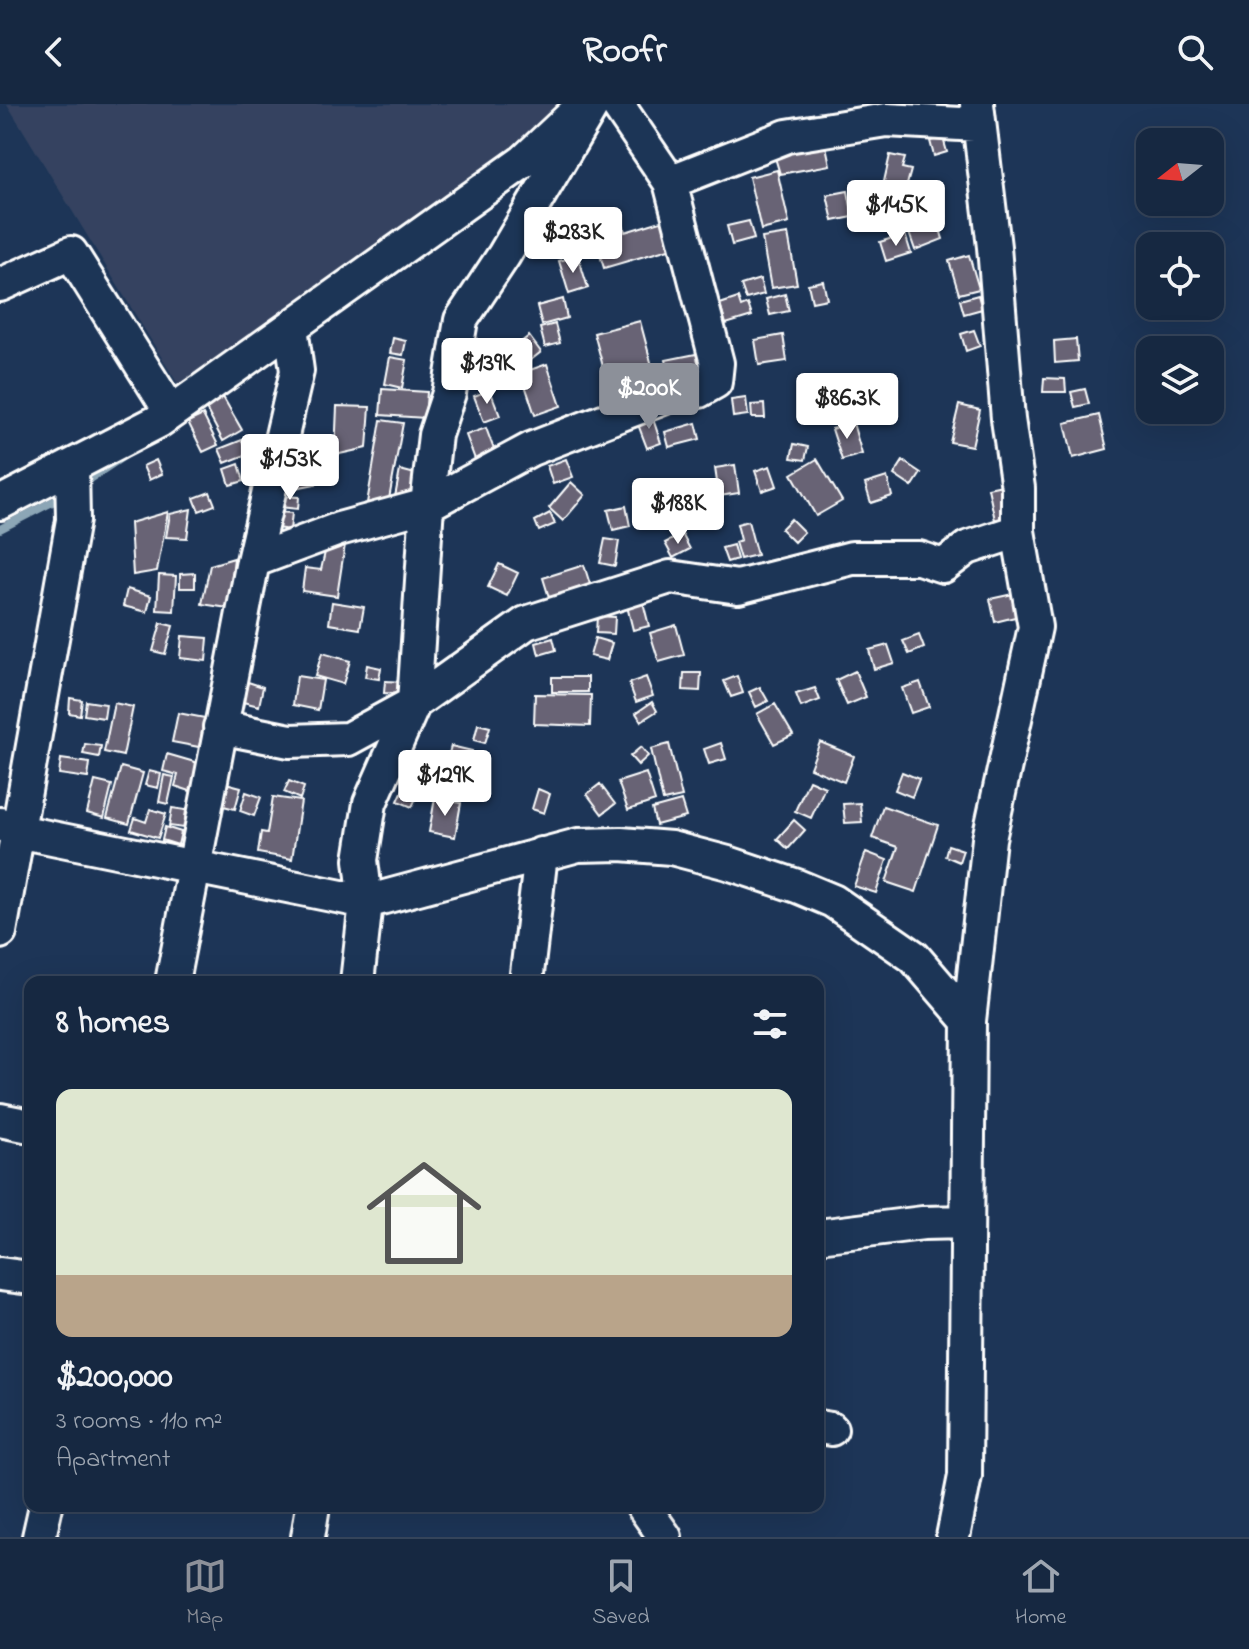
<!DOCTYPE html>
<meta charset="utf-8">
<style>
body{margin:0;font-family:"Indie Flower",sans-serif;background:#1f3048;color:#f1f3f6;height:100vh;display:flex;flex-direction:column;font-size:30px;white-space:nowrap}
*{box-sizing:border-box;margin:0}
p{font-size:26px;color:#9ea6b1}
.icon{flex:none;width:44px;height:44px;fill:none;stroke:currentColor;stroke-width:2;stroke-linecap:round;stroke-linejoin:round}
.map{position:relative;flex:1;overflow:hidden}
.side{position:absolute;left:24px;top:872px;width:800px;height:536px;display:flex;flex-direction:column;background:#162841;border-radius:16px;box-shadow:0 8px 32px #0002,0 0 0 2px #35445a}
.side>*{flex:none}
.needle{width:52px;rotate:253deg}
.fabs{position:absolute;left:1136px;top:24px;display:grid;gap:16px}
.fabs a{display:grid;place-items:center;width:88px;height:88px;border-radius:16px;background:#162841;box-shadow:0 8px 32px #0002,0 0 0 2px #35445a;font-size:40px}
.price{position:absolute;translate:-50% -68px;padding:0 18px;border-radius:8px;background:#fff;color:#222;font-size:26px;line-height:52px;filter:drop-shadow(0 2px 4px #0008)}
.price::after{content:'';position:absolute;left:50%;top:48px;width:24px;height:18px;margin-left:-12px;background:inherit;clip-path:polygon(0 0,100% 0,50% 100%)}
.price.on{background:#8c9099;color:#fff}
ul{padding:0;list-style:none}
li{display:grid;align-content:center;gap:16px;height:424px;padding:0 32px}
li span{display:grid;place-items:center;height:248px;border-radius:16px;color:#555}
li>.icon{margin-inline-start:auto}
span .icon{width:144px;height:144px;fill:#fffc;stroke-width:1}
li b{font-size:34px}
h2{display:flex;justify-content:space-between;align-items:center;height:96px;padding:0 32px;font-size:34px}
header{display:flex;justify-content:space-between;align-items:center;height:104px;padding:0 32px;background:#162841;font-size:36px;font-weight:700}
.tabs{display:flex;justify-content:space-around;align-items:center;height:112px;border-top:2px solid #35445a;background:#162841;font-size:22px;color:#9ea6b1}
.tabs a{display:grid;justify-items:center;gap:4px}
.tabs .on{color:#8c9099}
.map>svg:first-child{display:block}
.built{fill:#344360}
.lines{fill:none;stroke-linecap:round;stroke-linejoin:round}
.stream{stroke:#8ca6b6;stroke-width:8}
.building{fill:#686374;stroke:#fff;stroke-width:2}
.minor-casing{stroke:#fff;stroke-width:38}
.minor{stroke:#1d3557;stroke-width:32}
</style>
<header><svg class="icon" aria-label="back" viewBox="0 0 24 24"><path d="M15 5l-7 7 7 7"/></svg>Roofr<svg class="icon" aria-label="search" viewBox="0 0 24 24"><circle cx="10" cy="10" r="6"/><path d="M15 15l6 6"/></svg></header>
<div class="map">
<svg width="1249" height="1433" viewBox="0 0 1249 1433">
<rect width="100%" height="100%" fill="#1d3557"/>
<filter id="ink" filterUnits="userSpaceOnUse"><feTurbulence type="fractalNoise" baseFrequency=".0125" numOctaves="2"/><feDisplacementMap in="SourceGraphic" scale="16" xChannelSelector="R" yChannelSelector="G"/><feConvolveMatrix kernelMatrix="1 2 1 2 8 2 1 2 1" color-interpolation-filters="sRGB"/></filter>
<g filter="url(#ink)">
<path class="built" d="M7,0H574L182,287Z"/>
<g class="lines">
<path class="stream" d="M82,380L124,352
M0,425L64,392"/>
</g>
<path class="building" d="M943,34L947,48L934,52L930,37Z
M825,37L830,61L780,70L773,47Z
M890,51L905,54L902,64L911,66L905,88L883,82Z
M777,66L789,119L761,126L749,73Z
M848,87L853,113L833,117L827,91Z
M941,93L946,112L915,118L911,99Z
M904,96L908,111L890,116L886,101Z
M619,107L625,128L664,116L672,144L604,164L589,116Z
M749,117L754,135L732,141L727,122Z
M938,119L943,135L915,146L908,126Z
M788,130L797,180L771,184L762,134Z
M905,130L911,149L886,157L880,138Z
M969,151L979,185L959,190L949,157Z
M578,152L588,184L569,190L559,157Z
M760,175L764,190L746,195L741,181Z
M823,177L827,195L812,198L808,180Z
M785,190L789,207L770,211L766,195Z
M978,191L982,205L964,210L960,196Z
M738,194L741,203L748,200L752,212L726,220L720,200Z
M563,195L567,214L542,221L537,202Z
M640,217L655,273L609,285L594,229Z
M555,220L560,239L545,243L540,224Z
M974,226L980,242L966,247L961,230Z
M783,231L787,257L759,261L755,236Z
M529,232L541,248L527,259L515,243Z
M393,234L406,237L403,251L390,249Z
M1076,235L1078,257L1055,259L1054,237Z
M701,249L706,268L670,276L666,256Z
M390,253L407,256L402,284L385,280Z
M547,260L561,302L535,311L521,269Z
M1044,274L1065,275L1066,288H1043Z
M382,285L427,288L425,314L380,311Z
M1085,285L1089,300L1075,303L1071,288Z
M490,286L500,312L484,318L474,292Z
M223,293L242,326L223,337L205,303Z
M805,293L827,297L823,314L802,310Z
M746,294L748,311L733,313L731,296Z
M764,300L765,314H752L751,301Z
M959,301L980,306L972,342L950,338Z
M337,302L370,303L367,344L335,351Z
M651,309L661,339L647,344L636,315Z
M203,311L218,341L203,348L188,318Z
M1099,311L1107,345L1073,354L1065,319Z
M381,316L403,319L389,395L366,405Z
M696,319L700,335L669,343L665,328Z
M853,319L862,350L842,356L832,325Z
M486,324L496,351L476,358L466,331Z
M242,336L248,350L225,359L219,345Z
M794,340L808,343L805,356L791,354Z
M566,355L573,373L553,380L547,362Z
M817,355L842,397L816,412L792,370Z
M156,356L162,370L149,376L143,362Z
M903,357L921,369L912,383L894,371Z
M321,359L325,378L295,384L292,365Z
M239,360L244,377L230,381L225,365Z
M735,361L739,389L719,392L715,364Z
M770,362L777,382L762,387L755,367Z
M400,366L419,371L418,387L395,393Z
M887,373L892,392L871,399L865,380Z
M571,378L585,391L563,417L549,404Z
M1007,380L1014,412L995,416L988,384Z
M685,386L692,409L657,420L650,397Z
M210,388L215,401L199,407L194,394Z
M281,392L299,393L298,405L280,403Z
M626,402L630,422L613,426L608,406Z
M191,405L187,434L166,433L170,410Z
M168,408L157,467L133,471L130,419Z
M278,408L292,409L290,426L276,424Z
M550,409L555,420L539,427L535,417Z
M791,415L804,428L794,438L781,425Z
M748,417L757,451L740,455L735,438L741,436L737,420Z
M682,430L690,445L673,454L665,439Z
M346,434L337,492L302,487L305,464L321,466L327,439Z
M605,435L619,437L615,462L600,459Z
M733,441L737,455L727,458L722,444Z
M234,454L228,504L202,500L210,461Z
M499,460L518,469L507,492L488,483Z
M584,461L593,490L552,503L543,474Z
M195,469V484H180V470Z
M159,471L176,472L174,507L157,506Z
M127,485L151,492L147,508L123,502Z
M1013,490L1019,512L995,518L990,495Z
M642,494L649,522L633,526L626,498Z
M332,498L364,503L360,525L329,520Z
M597,512L615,513L614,530L596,529Z
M161,519L173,522L165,550L153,547Z
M676,521L684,551L659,558L650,529Z
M919,531L924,544L909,550L903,537Z
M182,532L208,534L206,557L180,554Z
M553,534L556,546L539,551L536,539Z
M595,534L612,539L607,556L590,552Z
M888,541L894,559L874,565L869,546Z
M322,549L350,557L343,580L315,572Z
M367,561L381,564L379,575L365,573Z
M855,567L866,593L847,601L836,576Z
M684,569H701L700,587L683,586Z
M297,572L323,576L318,606L293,601Z
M737,572L743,589L731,593L724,577Z
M552,573H588V588H552Z
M646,573L653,592L636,598L629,579Z
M385,577L403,578L401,590L384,589Z
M248,578L263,583L259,602L243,598Z
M920,578L929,603L911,609L902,584Z
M760,583L768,597L756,603L749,588Z
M815,584L820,596L801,603L796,590Z
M535,590L591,591L590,622L534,620Z
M70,594L82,596L80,611L69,609Z
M86,597L106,600L104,614L84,611Z
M652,598L657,607L641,617L636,609Z
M114,599L133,603L123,652L104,648Z
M775,600L793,631L774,640L757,610Z
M178,609L205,614L199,643L172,638Z
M478,620L490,623L485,639L474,636Z
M820,638L854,652L844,678L810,664Z
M721,639L726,655L709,660L704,645Z
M85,640L101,642L99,653L83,650Z
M669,640L682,693L663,697L651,645Z
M451,642L472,647L460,692L439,686Z
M641,643L648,652L638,661L630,652Z
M167,650L198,659L190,687L175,682L178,671L163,667Z
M61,655L90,659L88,674L59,670Z
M121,663L143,669L129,720L107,714Z
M149,667L161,670L158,684L145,681Z
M902,668L919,675L912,693L895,686Z
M646,669L655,697L628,706L618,678Z
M164,671L174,673L168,700L159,698Z
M809,676L825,683L811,714L795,707Z
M95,677L112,681L104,714L87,709Z
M289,677L304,683L300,695L284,688Z
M222,678L241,683L235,705L216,700Z
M406,679L420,685L412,703L398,697Z
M600,680L615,700L602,710L587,690Z
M538,685L550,690L544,709L532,705Z
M246,688L261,693L254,712L240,707Z
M273,693L301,697L292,755L258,749L261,728L267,729Z
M435,694L461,699L455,733L429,728Z
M681,697L686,713L656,721L652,705Z
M860,699L862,718L845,719L843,700Z
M883,702L938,721L916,788L886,778L898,743L872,734Z
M172,704L186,706L184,724L169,722Z
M150,705L166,710L158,734L131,726L135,714L146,718Z
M794,716L805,726L788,745L777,735Z
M165,723L181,728L178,741L162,736Z
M948,741L963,746L959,758L945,752Z
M866,748L887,756L876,789L854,782Z"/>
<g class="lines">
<defs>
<path id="minor" d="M617,0L670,78
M0,181L71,149L171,308
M0,399L159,317L524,57L576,8
M253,457L339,425L427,401L531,345L668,292L699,287L715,278L717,259L670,78L787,32L886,16L979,21
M220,623L290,637L348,635L414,599L526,519L670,473L738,483L852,454H919L943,462L967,444L1018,427
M0,720L18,727L366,798L578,741L621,740L671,744L728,759L797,782L833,797L914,853L969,917
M0,828L73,416L72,362
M172,878L253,457L297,267L291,223
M357,878L366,798L361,756L370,699L414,599L427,401L435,331L449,289L461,216L504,151L593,0
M526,878L541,750
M0,1016L30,1022
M818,1132L923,1119L967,1118
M0,1170L30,1174
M818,1323L831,1325
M643,1402L665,1433
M39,1433L46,1402
M308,1433L313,1402
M953,1433L965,1372L969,917L989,735L1035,523L1018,427V384L1008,315L994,143L977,0"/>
</defs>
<use href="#minor" class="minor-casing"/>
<use href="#minor" class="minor"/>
</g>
</g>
</svg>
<div class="fabs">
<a><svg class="needle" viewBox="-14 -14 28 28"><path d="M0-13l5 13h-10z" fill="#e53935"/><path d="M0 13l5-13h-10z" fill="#9ea6b1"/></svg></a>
<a><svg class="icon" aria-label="locate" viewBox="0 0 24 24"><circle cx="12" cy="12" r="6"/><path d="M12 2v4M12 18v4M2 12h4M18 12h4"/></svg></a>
<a><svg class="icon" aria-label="layers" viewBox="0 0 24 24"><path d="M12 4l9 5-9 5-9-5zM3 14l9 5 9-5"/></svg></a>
</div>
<b class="price" style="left:896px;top:144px">$145K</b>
<b class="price" style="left:573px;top:171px">$283K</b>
<b class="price" style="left:487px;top:302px">$139K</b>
<b class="price on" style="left:649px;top:327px">$200K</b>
<b class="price" style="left:847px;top:337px">$86.3K</b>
<b class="price" style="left:290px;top:398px">$153K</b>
<b class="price" style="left:678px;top:442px">$188K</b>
<b class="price" style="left:445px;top:714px">$129K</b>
<section class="side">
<h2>8 homes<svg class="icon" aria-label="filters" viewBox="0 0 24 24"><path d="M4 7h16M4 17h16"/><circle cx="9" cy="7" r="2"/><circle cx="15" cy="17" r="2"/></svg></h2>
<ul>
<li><span style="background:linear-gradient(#dfe7d0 75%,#b9a48a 0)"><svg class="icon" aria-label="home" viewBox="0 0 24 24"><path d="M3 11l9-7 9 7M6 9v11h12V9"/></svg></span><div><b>$200,000</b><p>3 rooms · 110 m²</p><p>Apartment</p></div></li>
</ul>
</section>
</div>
<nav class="tabs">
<a class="on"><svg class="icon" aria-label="map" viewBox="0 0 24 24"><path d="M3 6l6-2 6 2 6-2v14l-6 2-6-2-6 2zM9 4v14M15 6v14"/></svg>Map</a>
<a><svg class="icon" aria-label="saved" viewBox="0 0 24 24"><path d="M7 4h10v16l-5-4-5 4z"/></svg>Saved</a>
<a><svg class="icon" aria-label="home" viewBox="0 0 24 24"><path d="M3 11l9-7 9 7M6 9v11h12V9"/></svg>Home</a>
</nav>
